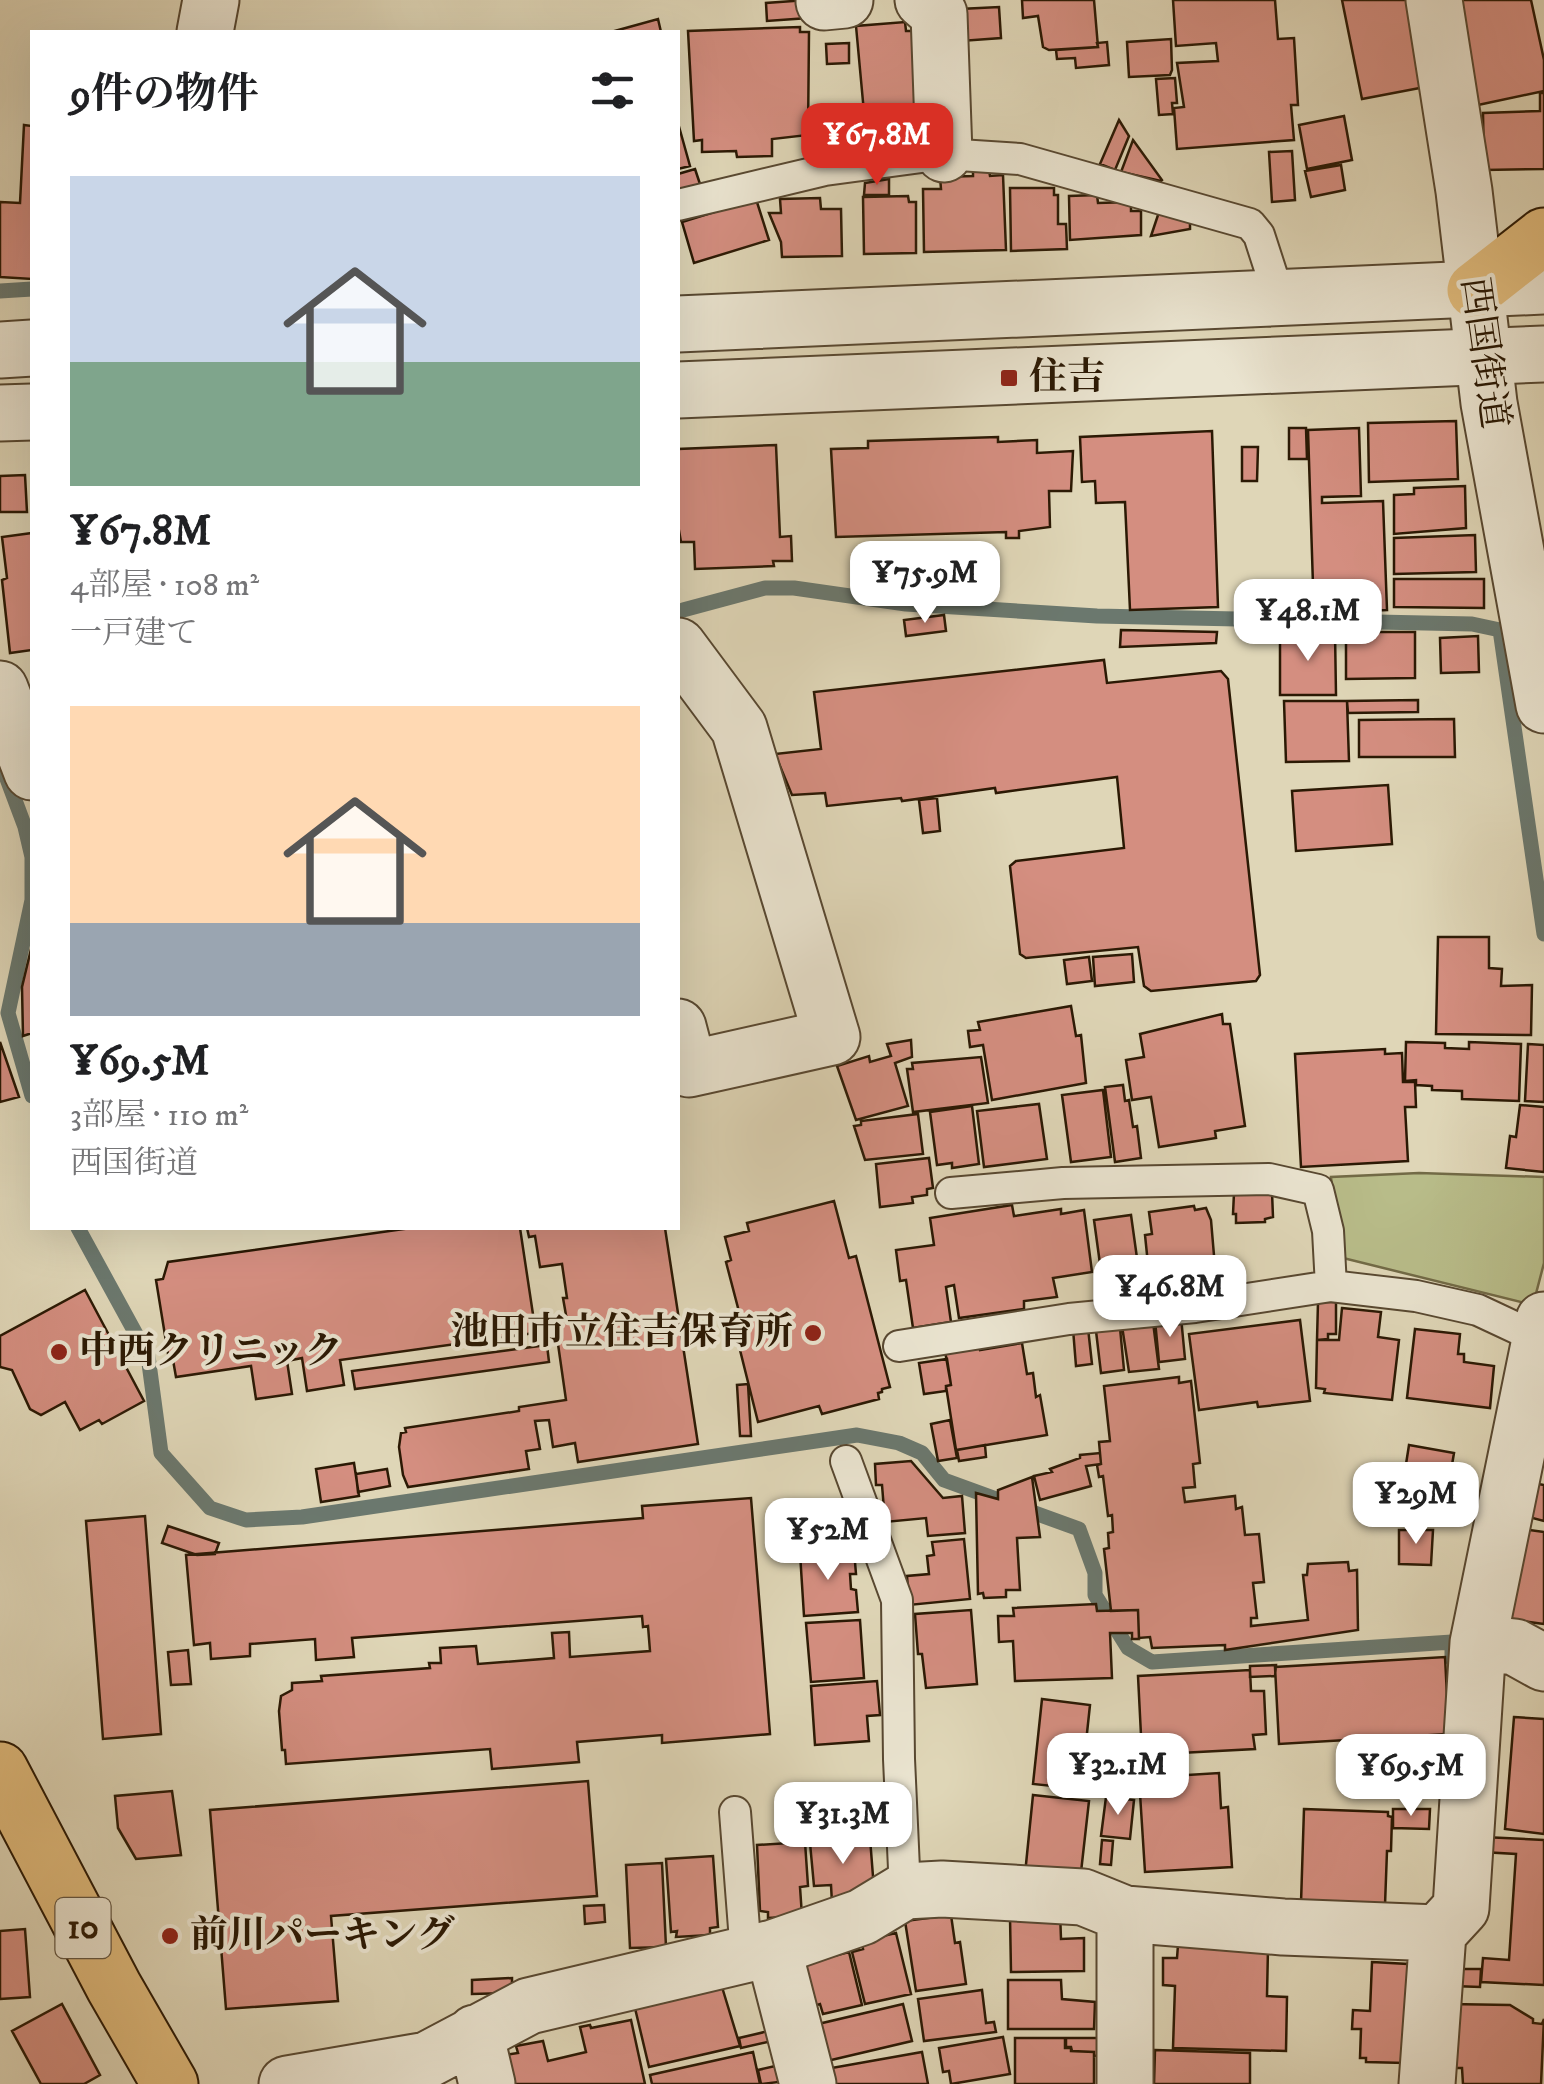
<!DOCTYPE html>
<html lang="ja">
<meta charset="utf-8">
<style>
body{margin:0;font-family:"IM FELL DW Pica","Noto Serif JP",serif;background:#f2f2f2;color:#202124;height:100vh;display:flex;flex-direction:column;font-size:38px;white-space:nowrap}
*{box-sizing:border-box;margin:0}
p{font-size:32px;color:#757577}
.icon{flex:none;width:55px;height:55px;fill:none;stroke:currentColor;stroke-width:2;stroke-linecap:round;stroke-linejoin:round}
.map{position:relative;flex:1;overflow:hidden}
.panel{position:absolute;left:30px;top:30px;width:650px;height:1200px;display:flex;flex-direction:column;background:#fff;border-radius:0px;box-shadow:0 10px 40px #0002}
.panel>*{flex:none}
.price{position:absolute;translate:-50% -85px;padding:0 22px;border-radius:20px;background:#fff;color:#222;font-size:32px;line-height:65px;filter:drop-shadow(0 2px 5px #0008)}
.price::after{content:'';position:absolute;left:50%;top:60px;width:30px;height:22px;margin-left:-15px;background:inherit;clip-path:polygon(0 0,100% 0,50% 100%)}
.price.selected{background:#d93025;color:#fff}
ul{padding:0;list-style:none}
li{display:grid;align-content:center;gap:20px;height:530px;padding:0 40px}
li span{display:grid;place-items:center;height:310px;border-radius:0px;color:#555}
li>.icon{margin-inline-start:auto}
span .icon{width:180px;height:180px;fill:#fffc;stroke-width:1}
li b{font-size:42px}
h2{display:flex;justify-content:space-between;align-items:center;height:120px;padding:0 40px;font-size:42px}
.map>svg:first-child{display:block}
.green{fill:#b8bc89;stroke:#726a46;stroke-width:2.5}
.lines{fill:none;stroke-linecap:round;stroke-linejoin:round}
.stream{stroke:#6b786e;stroke-width:15}
.building{fill:#d48e80;stroke:#2b1904;stroke-width:2.5}
.service-casing{stroke:#584831;stroke-width:34}
.minor-casing{stroke:#584831;stroke-width:59}
.tertiary-casing{stroke:#584831;stroke-width:59}
.primary-casing{stroke:#2b1904;stroke-width:59}
.service{stroke:#eae4d0;stroke-width:30}
.minor{stroke:#eae4d0;stroke-width:55}
.tertiary{stroke:#eae4d0;stroke-width:55}
.primary{stroke:#e0bb7c;stroke-width:55}
.poi-dot{fill:#8f2418;stroke:#eae4d0;stroke-width:4}
.labels{text-anchor:middle;dominant-baseline:central;stroke-width:8;stroke-linejoin:round;paint-order:stroke}
.shield{fill:#eae4d0;stroke:#645641;stroke-width:2.5}
.shield-label{font-size:35px;font-weight:bold;fill:#2b1904}
.street-label{font-size:38px;fill:#2b1904;stroke:#eae4d0}
.poi-label{font-size:38px;font-weight:bold;fill:#2b1904;stroke:#eae4d0;text-anchor:start}
</style>
<div class="map">
<svg width="1544" height="2084" viewBox="0 0 1544 2084">
<rect width="100%" height="100%" fill="#dfd6b7"/>
<filter id="stains"><feTurbulence type="fractalNoise" baseFrequency=".002" numOctaves="4"/><feColorMatrix values="0 0 0 0 .2 0 0 0 0 .09 0 0 0 0 .02 0 0 0 .5 -.17"/></filter>
<radialGradient id="worn" r=".72"><stop offset=".6" stop-color="#630" stop-opacity="0"/><stop offset="1" stop-color="#630" stop-opacity=".3"/></radialGradient>
<path class="green" d="M1419,1173L1544,1177V1263L1533,1305L1339,1257L1331,1177Z"/>
<g class="lines">
<path class="stream" d="M0,291L32,289
M683,610L765,588H794L906,604L1097,616L1472,624L1500,630L1544,934
M3,768L25,827L32,857V900L8,1013L32,1096
M78,1228L148,1356L161,1453L210,1508L246,1520L302,1517L857,1435L899,1443L922,1453L944,1480L1079,1529L1095,1573V1595L1128,1648L1152,1662L1452,1642V1659"/>
</g>
<path class="building" d="M807,0L808,18L767,21L766,3Z
M1022,0H1094L1098,47L1049,50L1043,47L1038,16L1023,18Z
M1173,0H1275L1278,39L1294,38L1298,105H1291L1294,140L1177,149L1174,108L1184,107L1177,63L1218,61L1216,43L1176,46Z
M1342,0H1409L1425,87L1362,99Z
M1455,0H1531L1544,60V91L1478,105Z
M999,7L1001,38L961,41L960,9Z
M658,19L661,32H611Z
M905,22L906,31H913L922,140L867,145L856,26Z
M800,27V32H809L808,135L772,139V156L737,157L736,151L702,152V140L694,141L688,31Z
M1171,39L1172,70L1170,75L1129,77L1127,42Z
M1107,42L1109,65L1076,68L1075,58L1057,59L1056,50L1098,47L1097,43Z
M849,43V63L827,64L826,44Z
M1175,78L1177,103H1172L1173,114L1159,115L1156,79Z
M1540,93H1544V169L1484,170L1483,113L1540,111Z
M1344,116L1352,160L1307,169L1299,125Z
M1119,120L1129,136L1115,170L1100,164Z
M678,123L690,166L678,169Z
M24,125L32,126V279L0,277V202L20,203Z
M1133,140L1162,180L1161,181L1121,172Z
M1292,151L1295,200L1272,202L1269,152Z
M1341,165L1345,190L1311,197L1305,171Z
M695,169L700,184L679,190L678,174Z
M973,170H989L990,176L1003,175L1006,250L924,252L923,189H941L940,177L973,176Z
M889,179V195H864L865,183Z
M1010,188H1054V195H1058V224H1066L1067,249L1011,251Z
M1097,195L1098,203L1131,202V211H1141V235L1070,240L1069,196Z
M908,196L909,202H916V253L864,254L863,197Z
M820,198L821,209H841L842,256L782,257L781,242L769,213H781L780,199Z
M756,199L769,240L694,263L682,222Z
M1160,209L1190,217V229L1151,236Z
M1456,421L1458,479L1369,482L1368,423Z
M1289,428H1306L1307,459H1289Z
M1359,428L1361,496L1322,497V503L1383,501L1387,610L1315,613V608L1286,609L1285,585H1313L1308,430Z
M1212,431L1218,607L1130,610L1125,502L1096,503L1095,481L1082,482L1080,437Z
M998,437V442L1037,440V453L1073,451L1071,491H1049L1050,527L1019,531V538H1006V532L836,537L831,449L868,448V441Z
M776,445L780,537L791,536L792,561H773L774,566L695,569L694,542H681L678,525V449Z
M1242,447H1258L1257,481H1242Z
M25,475L27,512H0V476Z
M1465,486L1466,528L1394,534V495L1414,494V488Z
M32,533V650L10,653L2,580L7,578L2,537Z
M1475,535L1476,572L1394,574V538Z
M906,554L911,583L875,589L869,555Z
M918,555L940,557L937,595L915,594Z
M1394,579H1484V608L1394,607Z
M944,615L946,631L906,636L904,620Z
M1121,630L1217,632L1216,643L1120,647Z
M1335,632L1336,695H1280V633Z
M1346,632H1415V678L1346,679Z
M1478,636L1479,672L1441,673L1440,638Z
M1104,660L1107,683L1221,671L1228,679L1260,975L1256,981L1151,991L1144,986L1138,947L1026,958L1020,954L1010,866L1016,861L1124,848L1117,777L996,793L995,788L902,801L901,798L827,806L825,793L792,795L775,754L821,749L814,692Z
M1418,700V712L1348,713L1347,701Z
M1284,701H1347L1349,761L1286,762Z
M1454,719L1455,757H1359V720Z
M1388,785L1392,844L1296,851L1292,791Z
M937,798L940,831L923,833L919,800Z
M1438,937H1489V968L1502,969L1501,986L1532,985L1531,1035L1436,1034Z
M32,945V1033L23,1036L22,987Z
M1132,954L1134,982L1095,986L1093,957Z
M1089,957L1092,981L1067,984L1064,960Z
M1071,1006L1076,1036L1081,1035L1086,1083L992,1100L983,1045L970,1047L968,1031L980,1030L978,1022Z
M1222,1014L1223,1024H1230L1245,1126L1215,1131L1216,1138L1159,1147L1151,1097L1132,1100L1126,1060L1144,1057L1140,1034Z
M911,1040L912,1057L895,1063L908,1106L856,1120L837,1066L869,1056L870,1062L891,1056L887,1044Z
M0,1042L19,1097L0,1102Z
M1406,1042L1445,1043V1048L1469,1049V1042L1521,1044L1519,1101L1462,1099V1091L1432,1090V1086L1416,1085V1080L1405,1081Z
M1528,1044L1544,1045V1102L1525,1101Z
M1385,1049V1054L1402,1053L1403,1082H1415L1416,1107H1405L1408,1161L1301,1167L1295,1054Z
M981,1057L988,1103L913,1112L907,1069H913L912,1063Z
M1123,1085L1125,1101L1129,1100L1133,1127L1137,1126L1141,1158L1115,1162L1105,1087Z
M1103,1090L1111,1157L1071,1162L1062,1095Z
M1039,1104L1047,1159L984,1167L977,1111Z
M1520,1105L1544,1107V1172L1506,1168L1510,1136L1516,1137Z
M972,1106L979,1164L952,1168V1163L937,1165L930,1112Z
M918,1114L923,1154L865,1160L854,1126L861,1125V1121Z
M929,1158L933,1188L927,1189V1195L912,1197L913,1203L880,1207L876,1164Z
M1272,1192L1273,1217L1265,1219V1222L1236,1223V1214H1233L1234,1193Z
M834,1201L849,1258L856,1256L890,1387L882,1389V1392L878,1393L879,1399L822,1414L819,1406L758,1422L735,1330L743,1327L726,1262L731,1260L725,1237L749,1231L747,1223Z
M1012,1205L1014,1216L1061,1209V1214L1084,1210L1092,1272L1053,1278L1057,1297L1024,1301V1309L959,1318L954,1285L946,1287L951,1322L913,1328L906,1280L900,1281L896,1250L934,1245L930,1218Z
M1194,1206L1195,1210L1206,1208L1211,1220L1216,1279L1190,1283L1191,1291L1162,1295L1157,1273L1149,1274L1145,1235L1152,1234L1149,1212Z
M1131,1215L1137,1258L1100,1264L1094,1220Z
M411,1228H520L534,1321L566,1315L563,1298H567L562,1264L540,1267L535,1236L529,1237L527,1228H665L698,1444L578,1462L575,1443L553,1447L549,1420L535,1421L540,1449L526,1451L529,1469L408,1487L403,1475L399,1447L401,1433L406,1432L405,1428L519,1411V1407L566,1400L556,1330L340,1360L344,1385L307,1391L302,1358L287,1361L292,1394L256,1399L251,1366L176,1377L173,1360H169L156,1280L163,1279L168,1262Z
M85,1290L144,1401L102,1424L99,1420L80,1430L65,1402L41,1415L30,1409L12,1370L0,1367V1336Z
M1318,1302H1336V1334H1328V1339L1317,1340Z
M1342,1308L1381,1312L1378,1337L1399,1340L1392,1400L1324,1393L1325,1389L1316,1388L1317,1340H1339Z
M1181,1317L1185,1359L1159,1362L1155,1320Z
M1300,1320L1310,1401L1258,1407L1257,1402L1199,1410L1189,1334Z
M1153,1322L1159,1369L1129,1372L1122,1326Z
M1088,1328L1092,1364L1076,1366L1073,1329Z
M1120,1328L1124,1370L1101,1373L1096,1331Z
M1415,1329L1460,1334L1458,1354H1464V1362L1494,1366L1490,1408L1407,1398Z
M978,1341L980,1350L1022,1343L1027,1374L1033,1373L1036,1397L1040,1395L1047,1435L956,1450L946,1386L951,1385L945,1351Z
M547,1345L549,1362L355,1389L352,1371Z
M947,1359L951,1385L946,1386V1391L924,1394L919,1363Z
M1179,1377V1383L1191,1381L1200,1463L1193,1464L1195,1487L1183,1488L1185,1502L1235,1496L1236,1509L1242,1507L1245,1535L1259,1534L1264,1582L1253,1583L1257,1618H1251V1626L1308,1620L1303,1575H1307L1308,1564L1348,1562L1349,1571L1357,1570L1358,1630L1225,1650V1645L1152,1648L1150,1637L1139,1638L1138,1610L1111,1611L1104,1549L1109,1548L1108,1533L1113,1532L1112,1515L1108,1516L1103,1476L1099,1477L1097,1465L1101,1464L1099,1442L1110,1441L1104,1386Z
M748,1384L751,1436H740L737,1385Z
M950,1420L957,1458L938,1461L931,1424Z
M985,1445L986,1457L959,1461L957,1450Z
M1409,1445L1454,1453L1442,1524L1407,1519L1406,1525L1375,1520L1379,1493L1401,1496Z
M1100,1453L1101,1464L1086,1466L1091,1486L1040,1500L1034,1476L1052,1472L1050,1469L1080,1458V1455Z
M911,1461L943,1498L962,1496L965,1533L928,1536L926,1518L885,1522L882,1485H876L875,1464Z
M354,1463L359,1496L321,1502L316,1469Z
M387,1469L390,1486L358,1492L356,1474Z
M1032,1477L1040,1537L1017,1538L1020,1590H1006V1597L984,1598L983,1593L978,1594L976,1493L998,1499V1490Z
M1533,1483L1544,1485V1521L1525,1516Z
M751,1498L770,1734L662,1743V1735L577,1742L579,1762L492,1769L490,1749L286,1764L285,1750H282L279,1711L281,1696L292,1690V1683L322,1681L321,1676L430,1668L429,1663H441L440,1648L476,1646L478,1664L554,1658L552,1633L569,1632L570,1657L650,1651L648,1626L643,1627L642,1616L352,1638L354,1657L316,1660L315,1639L250,1644V1656L211,1659L210,1643L194,1645L186,1555L643,1518L642,1506Z
M145,1516L161,1734L103,1739L86,1521Z
M168,1526L219,1543L215,1554L197,1555L162,1543Z
M1522,1529L1544,1532V1624L1506,1619Z
M1399,1530H1433L1431,1565L1399,1564Z
M964,1539L970,1599L909,1605L907,1576L929,1574L927,1556L934,1555L932,1542Z
M854,1550L856,1574H850L851,1589L856,1590L858,1612L804,1616L800,1553Z
M1096,1604L1097,1611L1138,1610L1139,1639H1132V1633H1110L1112,1678L1015,1681L1013,1641L999,1642L998,1616H1014L1013,1608Z
M971,1610L977,1684L926,1688L922,1654H918L915,1614Z
M860,1620L864,1678L811,1682L806,1623Z
M188,1650L191,1684L171,1685L168,1652Z
M1445,1657L1449,1734L1279,1744L1275,1667Z
M1276,1665L1275,1676L1250,1677V1666Z
M1250,1670L1251,1691H1264L1266,1734L1253,1735L1255,1749L1142,1755L1138,1676Z
M877,1681L880,1715L867,1716L869,1741L815,1745L811,1686Z
M1042,1699L1090,1705L1081,1789L1033,1784Z
M1514,1717L1544,1719V1834L1505,1829Z
M1219,1773L1221,1808L1228,1807L1232,1867L1145,1872L1139,1778Z
M1107,1777L1133,1779L1132,1796L1104,1794Z
M588,1781L597,1896L331,1916L338,2001L226,2009L210,1810Z
M172,1791L181,1855L136,1859L118,1828L115,1796Z
M1033,1795L1089,1801L1080,1881L1025,1874Z
M1106,1797L1134,1800L1130,1839L1101,1836Z
M1304,1809L1388,1812V1816L1392,1817L1391,1851H1387L1385,1905L1301,1903Z
M1393,1809H1430L1429,1829L1393,1828Z
M1483,1837L1544,1840V1985L1481,1982L1483,1958L1509,1960L1516,1854L1482,1852Z
M870,1838L874,1889L832,1903L831,1885L814,1886L810,1843Z
M1102,1840L1113,1841L1111,1865L1100,1864Z
M805,1842L808,1886L800,1887L802,1916L768,1918V1912L760,1911L757,1845Z
M713,1856L718,1927L710,1928V1935L676,1937L677,1931L671,1932L666,1859Z
M662,1863L666,1947L630,1948L626,1865Z
M604,1905L605,1922L585,1924L584,1906Z
M1060,1912L1061,1939L1084,1938V1971L1011,1972L1010,1917Z
M951,1915L955,1943L960,1942L966,1984L916,1991L905,1921Z
M25,1929L30,1997L0,1999V1931Z
M896,1933L911,1994L865,2004L852,1952L863,1949L861,1941Z
M1178,1945L1268,1948L1267,1996L1287,1997L1286,2051L1173,2048L1175,1986L1163,1985V1958H1177Z
M849,1952L862,2005L823,2014L820,2004L814,2006L803,1964Z
M1372,1962L1408,1964L1405,2063L1366,2062V2058H1360L1361,2029H1352L1353,2010L1370,2011Z
M1454,1969H1481L1480,1987L1453,1986Z
M512,1978V1993L472,1994V1980Z
M1008,1980H1061L1062,1999L1095,2002L1094,2029H1008Z
M722,1987L740,2046L649,2067L634,2004Z
M982,1990L986,2023L994,2022L996,2032L924,2041L918,1999Z
M62,2004L100,2075L84,2084H41L12,2031Z
M903,2004L912,2041L827,2061L814,2025Z
M1449,2004L1510,2005L1533,2019V2023L1542,2024L1544,2019L1541,2084H1463L1462,2068H1454Z
M631,2020L645,2084H511L505,2055L518,2053L516,2046L543,2041L548,2061L586,2052L580,2027L590,2025L591,2028Z
M773,2030L776,2040L741,2048L739,2038Z
M1003,2037L1010,2074L951,2084L949,2071L943,2072L939,2048Z
M1015,2038H1065V2048H1071V2051L1094,2052V2084H1015Z
M1066,2038H1104L1105,2055L1094,2056V2052L1072,2051L1071,2047H1066Z
M1155,2050L1250,2053V2084H1154Z
M753,2052L760,2084H652L650,2075Z
M922,2052L928,2084H828L826,2069Z
M784,2064L787,2081L761,2084L758,2070Z"/>
<g class="lines">
<defs>
<path id="service" d="M678,205L825,170L944,154L1020,159L1250,224L1259,235L1280,300
M951,1193L1063,1183L1269,1179L1318,1190L1328,1231L1331,1286
M899,1346L1069,1319L1195,1307L1331,1286L1416,1296L1478,1310L1540,1339
M846,1461L897,1600L899,1759L905,1891
M735,1812L746,1954"/>
<path id="minor" d="M923,0L939,14L944,154
M1434,0L1464,191L1489,403L1544,705
M824,2L845,0
M205,32L211,0
M678,646L739,728L832,1037L689,1069L678,1027
M0,689L32,772
M1478,1643L1515,1647L1544,1663
M773,1948L808,2084
M475,2033L487,2084
M287,2084L427,2060L529,2006L773,1948L862,1917L905,1891L942,1889L1083,1897L1125,1914L1283,1927L1438,1933
M1125,2084V1914
M1427,2084L1438,1933L1461,1908L1478,1643L1544,1320"/>
<path id="tertiary" d="M678,324L1544,286
M0,350L32,348
M678,390L1544,354
M0,413L32,412"/>
<path id="primary" d="M1475,290L1544,236
M0,1770L114,1987L170,2084"/>
</defs>
<use href="#service" class="service-casing"/>
<use href="#minor" class="minor-casing"/>
<use href="#tertiary" class="tertiary-casing"/>
<use href="#primary" class="primary-casing"/>
<use href="#service" class="service"/>
<use href="#minor" class="minor"/>
<use href="#tertiary" class="tertiary"/>
<use href="#primary" class="primary"/>
</g>
<g class="poi-dot">
<rect x="999" y="368" width="20" height="20" rx="5"/>
<circle cx="813" cy="1333" r="10"/>
<circle cx="59" cy="1352" r="10"/>
<circle cx="170" cy="1936" r="10"/>
</g>
<g class="labels">
<rect class="shield" x="55.5" y="1898" width="55" height="60" rx="8"/>
<g class="shield-label">
<text x="83" y="1928">10</text>
</g>
<g class="street-label">
<text transform="translate(1484 353) rotate(82)">西国街道</text>
</g>
<g class="poi-label">
<text x="1029" y="378">住吉</text>
<text x="793" y="1333" text-anchor="end">池田市立住吉保育所</text>
<text x="79" y="1352">中西クリニック</text>
<text x="190" y="1936">前川パーキング</text>
</g>
</g>
<rect width="100%" height="100%" filter="url(#stains)"/>
<rect width="100%" height="100%" fill="url(#worn)"/>
</svg>
<b class="price selected" style="left:877px;top:188px">¥67.8M</b>
<b class="price" style="left:925px;top:626px">¥75.9M</b>
<b class="price" style="left:1308px;top:664px">¥48.1M</b>
<b class="price" style="left:1170px;top:1340px">¥46.8M</b>
<b class="price" style="left:1416px;top:1547px">¥29M</b>
<b class="price" style="left:828px;top:1583px">¥52M</b>
<b class="price" style="left:1118px;top:1818px">¥32.1M</b>
<b class="price" style="left:1411px;top:1819px">¥69.5M</b>
<b class="price" style="left:843px;top:1867px">¥31.3M</b>
<section class="panel">
<h2>9件の物件<svg class="icon" aria-label="filters" viewBox="0 0 24 24"><path d="M4 7h16M4 17h16"/><circle cx="9" cy="7" r="2"/><circle cx="15" cy="17" r="2"/></svg></h2>
<ul>
<li><span style="background:linear-gradient(#c9d6e8 60%,#7fa58c 0)"><svg class="icon" aria-label="home" viewBox="0 0 24 24"><path d="M3 11l9-7 9 7M6 9v11h12V9"/></svg></span><div><b>¥67.8M</b><p>4部屋 · 108 m²</p><p>一戸建て</p></div></li>
<li><span style="background:linear-gradient(#ffd9b3 70%,#9aa5b1 0)"><svg class="icon" aria-label="home" viewBox="0 0 24 24"><path d="M3 11l9-7 9 7M6 9v11h12V9"/></svg></span><div><b>¥69.5M</b><p>3部屋 · 110 m²</p><p>西国街道</p></div></li>
</ul>
</section>
</div>
